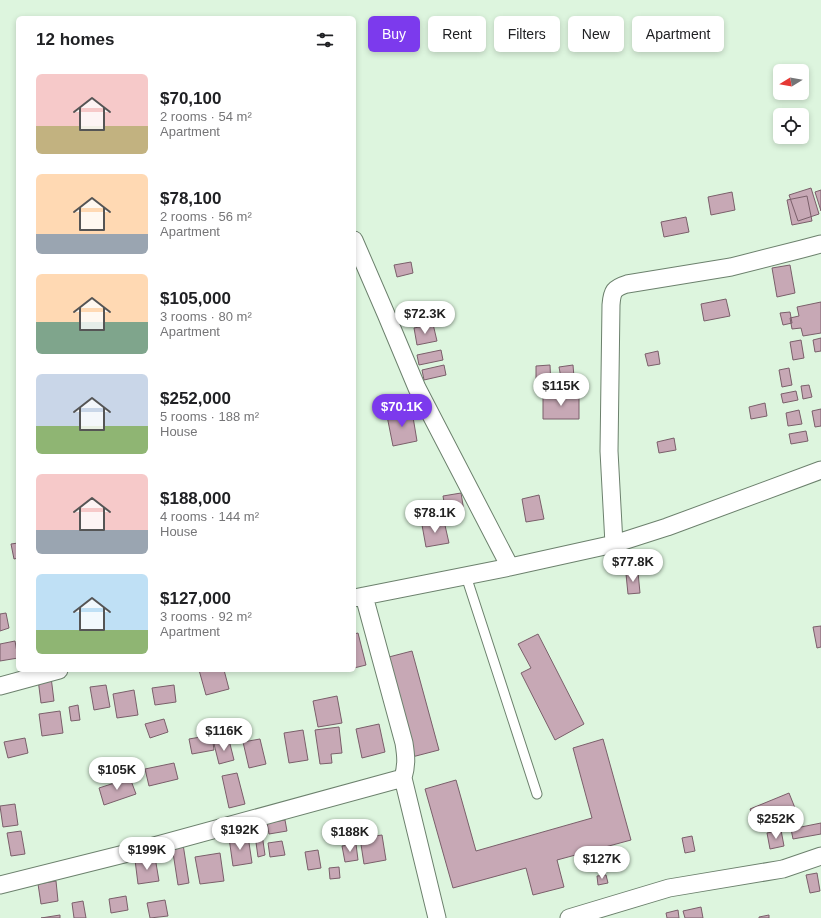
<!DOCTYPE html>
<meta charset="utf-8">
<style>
body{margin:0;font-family:Arial,sans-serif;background:#f2f2f2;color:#202124;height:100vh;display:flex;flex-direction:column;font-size:15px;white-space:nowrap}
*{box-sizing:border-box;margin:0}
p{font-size:13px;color:#757577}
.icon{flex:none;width:22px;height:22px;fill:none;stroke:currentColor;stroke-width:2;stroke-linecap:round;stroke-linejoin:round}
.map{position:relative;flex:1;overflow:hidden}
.side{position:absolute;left:16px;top:16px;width:340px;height:656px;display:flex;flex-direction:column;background:#fff;border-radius:6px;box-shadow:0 2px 6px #0003}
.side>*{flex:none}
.top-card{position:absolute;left:368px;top:16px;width:380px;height:36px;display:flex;gap:8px}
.needle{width:26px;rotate:259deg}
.fabs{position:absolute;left:773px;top:64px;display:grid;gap:8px}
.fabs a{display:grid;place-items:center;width:36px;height:36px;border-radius:6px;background:#fff;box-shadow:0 2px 6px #0003;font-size:20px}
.price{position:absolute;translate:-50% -34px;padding:0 9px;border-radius:14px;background:#fff;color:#222;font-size:13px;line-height:26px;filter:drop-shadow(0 1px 2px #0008)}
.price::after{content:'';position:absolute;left:50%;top:24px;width:12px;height:9px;margin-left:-6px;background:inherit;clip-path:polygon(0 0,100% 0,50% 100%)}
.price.on{background:#7c3aed;color:#fff}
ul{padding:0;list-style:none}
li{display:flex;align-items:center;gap:12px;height:100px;padding:0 20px}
li span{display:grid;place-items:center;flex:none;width:112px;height:80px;border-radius:6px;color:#555}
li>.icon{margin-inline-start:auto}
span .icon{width:48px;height:48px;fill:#fffc;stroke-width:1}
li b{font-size:17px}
h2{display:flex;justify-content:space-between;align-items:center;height:48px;padding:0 20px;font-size:17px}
.pill{padding:0 14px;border-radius:6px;background:#fff;box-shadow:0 2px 6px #0003;font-size:14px;line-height:36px}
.pill.on{background:#7c3aed;color:#fff}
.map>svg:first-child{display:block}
.building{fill:#c7a8b5;stroke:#7a5f6a}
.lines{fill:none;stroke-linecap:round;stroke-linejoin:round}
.service-casing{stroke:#6c816d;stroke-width:11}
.minor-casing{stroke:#6c816d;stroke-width:19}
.service{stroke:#fff;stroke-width:9}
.minor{stroke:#fff;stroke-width:17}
</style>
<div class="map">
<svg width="821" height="918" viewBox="0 0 821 918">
<rect width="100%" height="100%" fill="#ddf5de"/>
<path class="building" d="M811,188L819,214L798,221L789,195Z
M821,190V211L815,192Z
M732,192L735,210L711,215L708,197Z
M807,196L812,221L792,225L787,200Z
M686,217L689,232L664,237L661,222Z
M411,262L413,273L397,277L394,265Z
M790,265L795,293L777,297L772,268Z
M726,299L730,316L704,321L701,304Z
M821,302V333L803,336L801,328L792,329L790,318L799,316L797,307Z
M790,312L792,323L783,325L780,313Z
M433,324L437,341L417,345L414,328Z
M821,338V351L815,352L813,340Z
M801,340L804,358L793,360L790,342Z
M441,350L443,360L419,365L417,355Z
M658,351L660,364L648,366L645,354Z
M444,365L446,375L424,380L422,370Z
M550,365L551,387H536V366Z
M573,365L574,377L561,378L559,367Z
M789,368L792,385L782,387L779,370Z
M809,385L812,397L803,399L801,386Z
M796,391L798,400L783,403L781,394Z
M543,395H579V419H543Z
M765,403L767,416L751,419L749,407Z
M821,409V426L815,427L812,411Z
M799,410L802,424L788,426L786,413Z
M412,411L417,441L393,446L387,416Z
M806,431L808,441L791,444L789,434Z
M674,438L676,450L659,453L657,442Z
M461,493L464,511L446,514L443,496Z
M539,495L544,519L526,522L522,499Z
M444,521L449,543L426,547L422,525Z
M18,543V558L14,559L11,544Z
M638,572L640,593L628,594L626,574Z
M6,613L9,628L0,631V614Z
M821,626V647L817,648L813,627Z
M358,633L366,665L354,668V634Z
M538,634L584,724L555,740L521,673L531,668L518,644Z
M15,641L18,658L0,661V644Z
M412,651L439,750L412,757L385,658Z
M199,670H224L229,689L206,695Z
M51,677L54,701L41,703L38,679Z
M106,685L110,707L94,710L90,687Z
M174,685L176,702L155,705L152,688Z
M134,690L138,715L117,718L113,694Z
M337,696L342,723L318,727L313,701Z
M78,705L80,720L71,721L69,707Z
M60,711L63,733L42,736L39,714Z
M164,719L168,732L150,738L145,724Z
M379,724L385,752L362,758L356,729Z
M339,727L342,753L331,754L332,763L320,764L315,730Z
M303,730L308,760L289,763L284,733Z
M212,735L214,750L192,754L189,739Z
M25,738L28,753L8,758L4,742Z
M260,739L266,764L249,768L243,742Z
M603,739L631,840L557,860L564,887L533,895L526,868L453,888L425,789L456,780L476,851L592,818L573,748Z
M229,740L234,760L219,764L214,744Z
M174,763L178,779L149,786L145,769Z
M237,773L245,804L229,808L222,776Z
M130,778L136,794L104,805L99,788Z
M789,793L797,813L758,829L750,809Z
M15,804L18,825L3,827L0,806Z
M285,820L287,831L269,834L267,823Z
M821,823V834L793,839L791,829Z
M261,827L265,855L258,857L254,828Z
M781,830L784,846L770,849L767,833Z
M21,831L25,854L11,856L7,833Z
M382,835L386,860L364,864L360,838Z
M248,836L252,863L233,866L229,838Z
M692,836L695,851L685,853L682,838Z
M282,841L285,855L270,857L268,843Z
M183,844L189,883L178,885L172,846Z
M356,844L358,860L345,862L342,846Z
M318,850L321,868L308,870L305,852Z
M220,853L224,881L200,884L195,857Z
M155,857L159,881L138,884L135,860Z
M339,867L340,878L330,879L329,868Z
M817,873L820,891L810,893L806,875Z
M606,875L608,883L598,885L597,876Z
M56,881L58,901L41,904L38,884Z
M126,896L128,910L111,913L109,899Z
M165,900L168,916L150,918L147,903Z
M83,901L86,918H74L72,903Z
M701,907L703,918H685L683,911Z
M678,910L679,918H667L666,913Z
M60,915V918H41Z
M769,915V918H759V917Z"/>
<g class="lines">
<defs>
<path id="service" d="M466,576L537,794"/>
<path id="minor" d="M354,240L386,314L417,388L510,567
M614,544L609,451L611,305C612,291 614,288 627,284L731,267L802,249L821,244
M354,598L510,567L614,544L667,527L821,470
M0,686L59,670
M403,778L437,918
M0,885L132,852L403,778C407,764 406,756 404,743L364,596
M569,918L669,888L783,869L821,856"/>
</defs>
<use href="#service" class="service-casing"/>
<use href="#minor" class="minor-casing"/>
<use href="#service" class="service"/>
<use href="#minor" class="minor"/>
</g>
</svg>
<div class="fabs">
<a><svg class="needle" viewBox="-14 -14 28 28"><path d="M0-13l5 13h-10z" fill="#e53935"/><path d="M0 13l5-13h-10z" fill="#757577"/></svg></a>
<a><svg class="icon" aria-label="locate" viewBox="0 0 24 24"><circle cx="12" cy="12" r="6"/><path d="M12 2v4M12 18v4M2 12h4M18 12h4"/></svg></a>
</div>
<b class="price" style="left:425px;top:335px">$72.3K</b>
<b class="price" style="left:561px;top:407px">$115K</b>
<b class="price on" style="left:402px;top:428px">$70.1K</b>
<b class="price" style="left:435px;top:534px">$78.1K</b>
<b class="price" style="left:633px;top:583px">$77.8K</b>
<b class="price" style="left:224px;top:752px">$116K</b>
<b class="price" style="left:117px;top:791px">$105K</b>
<b class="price" style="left:776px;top:840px">$252K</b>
<b class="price" style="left:240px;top:851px">$192K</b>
<b class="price" style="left:350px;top:853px">$188K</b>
<b class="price" style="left:147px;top:871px">$199K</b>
<b class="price" style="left:602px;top:880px">$127K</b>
<div class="top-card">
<a class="pill on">Buy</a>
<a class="pill">Rent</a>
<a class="pill">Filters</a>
<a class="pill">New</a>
<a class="pill">Apartment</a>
</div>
<section class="side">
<h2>12 homes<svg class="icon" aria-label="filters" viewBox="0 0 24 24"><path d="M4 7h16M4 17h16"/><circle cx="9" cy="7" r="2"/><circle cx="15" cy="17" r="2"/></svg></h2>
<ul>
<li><span style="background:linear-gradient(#f6c9c9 65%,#c2b280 0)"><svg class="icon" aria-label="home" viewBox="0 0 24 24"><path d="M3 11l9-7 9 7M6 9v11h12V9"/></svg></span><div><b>$70,100</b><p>2 rooms · 54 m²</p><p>Apartment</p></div></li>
<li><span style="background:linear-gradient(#ffd9b3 75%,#9aa5b1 0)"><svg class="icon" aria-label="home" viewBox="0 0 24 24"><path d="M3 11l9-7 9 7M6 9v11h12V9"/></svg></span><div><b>$78,100</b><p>2 rooms · 56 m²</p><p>Apartment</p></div></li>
<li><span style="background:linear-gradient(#ffd9b3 60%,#7fa58c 0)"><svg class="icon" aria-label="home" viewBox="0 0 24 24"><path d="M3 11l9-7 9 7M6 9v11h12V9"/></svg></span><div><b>$105,000</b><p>3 rooms · 80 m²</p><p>Apartment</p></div></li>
<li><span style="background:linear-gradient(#c9d6e8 65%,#8fb573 0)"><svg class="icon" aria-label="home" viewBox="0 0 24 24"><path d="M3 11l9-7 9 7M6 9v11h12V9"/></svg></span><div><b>$252,000</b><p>5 rooms · 188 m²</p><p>House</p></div></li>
<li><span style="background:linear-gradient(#f6c9c9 70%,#9aa5b1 0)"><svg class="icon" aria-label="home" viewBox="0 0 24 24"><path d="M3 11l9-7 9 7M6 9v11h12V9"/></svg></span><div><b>$188,000</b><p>4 rooms · 144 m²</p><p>House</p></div></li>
<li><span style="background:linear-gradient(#bfe0f5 70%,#8fb573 0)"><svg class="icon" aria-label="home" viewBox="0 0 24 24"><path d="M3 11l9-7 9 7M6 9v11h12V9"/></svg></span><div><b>$127,000</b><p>3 rooms · 92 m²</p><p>Apartment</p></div></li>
</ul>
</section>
</div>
